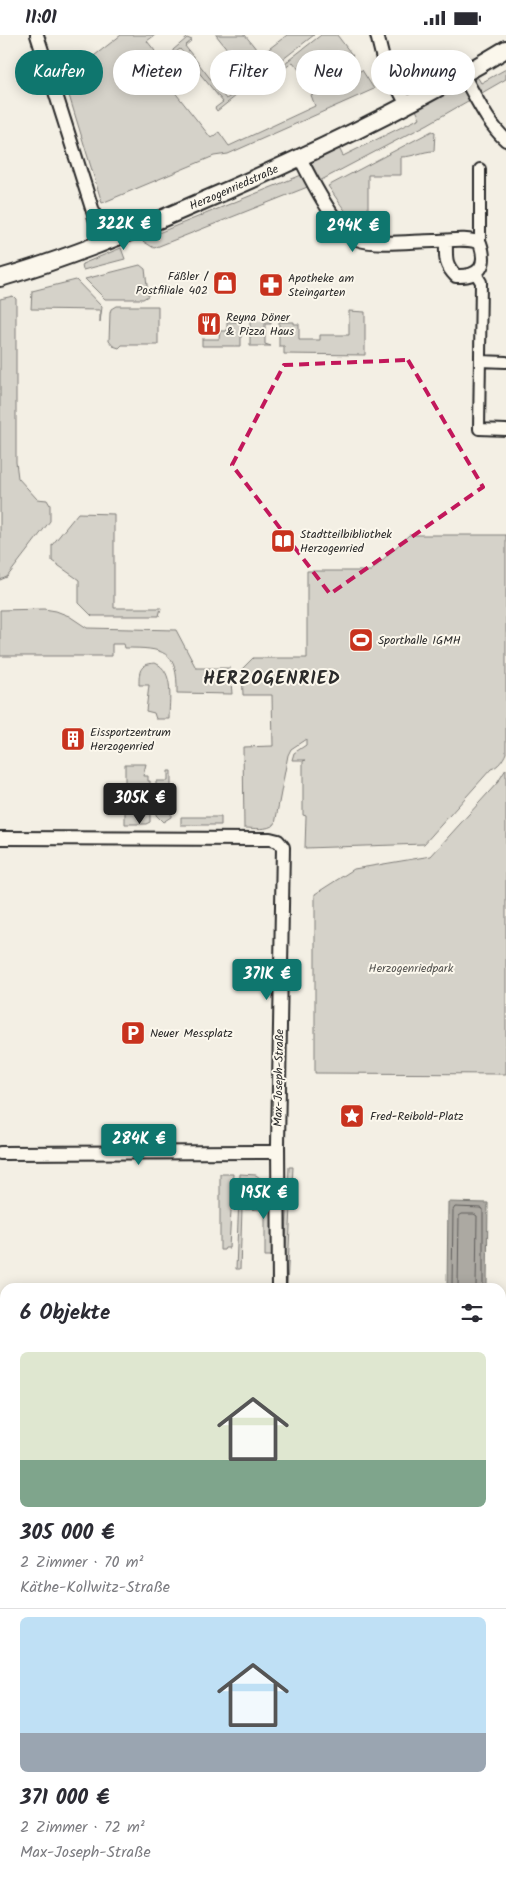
<!DOCTYPE html>
<html lang="de">
<meta charset="utf-8">
<style>
body{margin:0;font-family:Kalam,sans-serif;background:#f2f2f3;color:#2b2b33;height:100vh;display:flex;flex-direction:column;font-size:19px;white-space:nowrap}
*{box-sizing:border-box;margin:0}
p{font-size:16px;color:#7c7c81}
.icon{flex:none;width:28px;height:28px;fill:none;stroke:currentColor;stroke-width:2;stroke-linecap:round;stroke-linejoin:round}
.map{position:relative;flex:1;overflow:hidden}
.panel{position:absolute;left:0px;top:1248px;width:506px;height:601px;display:flex;flex-direction:column;background:#fff;border-radius:15px 15px 0 0;box-shadow:0 2px 12px #0003}
.panel>*{flex:none}
.banner{position:absolute;left:15px;top:15px;width:476px;height:45px;display:flex;gap:10px}
.price{position:absolute;translate:-50% -42px;padding:0 11px;border-radius:5px;background:#0f766e;color:#fff;font-size:16px;line-height:32px;filter:drop-shadow(0 1px 2px #0008)}
.price::after{content:'';position:absolute;left:50%;top:30px;width:15px;height:11px;margin-left:-8px;background:inherit;clip-path:polygon(0 0,100% 0,50% 100%)}
.price.current{background:#222;color:#fff}
ul{padding:0;list-style:none}
li{display:grid;align-content:center;gap:10px;height:265px;padding:0 20px}
li+li{border-top:1px solid #e1e1e2}
li span{display:grid;place-items:center;height:155px;border-radius:8px;color:#555}
li>.icon{margin-inline-start:auto}
span .icon{width:90px;height:90px;fill:#fffc;stroke-width:1}
li b{font-size:21px}
h2{display:flex;justify-content:space-between;align-items:center;height:60px;padding:0 20px;font-size:21px}
.tag{padding:0 18px;border-radius:22px;background:#fff;box-shadow:0 2px 12px #0003;font-size:18px;line-height:45px}
.tag.current{background:#0f766e;color:#fff}
.status{display:flex;justify-content:space-between;align-items:center;height:35px;padding:0 25px;background:#fff;direction:ltr}
.status svg{height:14px;fill:currentColor}
.map>svg:first-child{display:block}
.green{fill:#d5d2c9;stroke:#807e7a}
.water{fill:#aca9a2;stroke:#787772}
.lines{fill:none;stroke-linecap:round;stroke-linejoin:round}
.shore{stroke:#5f5d5b;stroke-width:1}
.pedestrian-casing{stroke:#2b2b2b;stroke-width:14}
.minor-casing{stroke:#2b2b2b;stroke-width:16}
.tertiary-casing{stroke:#2b2b2b;stroke-width:20}
.pedestrian{stroke:#fbf7ec;stroke-width:10}
.minor{stroke:#fbf7ec;stroke-width:12}
.tertiary{stroke:#fbf7ec;stroke-width:16}
.marked{fill:none;stroke:#c2185b;stroke-width:4;stroke-dasharray:10 6;stroke-linejoin:round}
.labels{text-anchor:middle;dominant-baseline:central;stroke-width:4;stroke-linejoin:round;paint-order:stroke}
.street-label{font-size:12px;fill:#2b2b2b;stroke:#fbf7ec}
.poi-label{font-size:12px;fill:#2b2b2b;stroke:#fbf7ec;text-anchor:start}
.park-label{font-size:12px;fill:#565552;stroke:#fbf7ec}
.district-label{font-size:18px;font-weight:bold;letter-spacing:1px;fill:#2b2b2b;stroke:#fbf7ec}
</style>
<div class="status"><b>11:01</b><svg viewBox="0 0 49 12"><path d="M0 12V9h3v3zM5 12V6h3v6zM10 12V3h3v9zM15 12V0h3v12zM26 1h20v11H26zM47 4h2v5h-2z"/></svg></div>
<div class="map">
<svg width="506" height="1848" viewBox="0 0 506 1848">
<rect width="100%" height="100%" fill="#f3efe4"/>
<filter id="ink" filterUnits="userSpaceOnUse"><feTurbulence type="fractalNoise" baseFrequency=".02" numOctaves="2"/><feDisplacementMap in="SourceGraphic" scale="10" xChannelSelector="R" yChannelSelector="G"/><feConvolveMatrix kernelMatrix="1 2 1 2 8 2 1 2 1" color-interpolation-filters="sRGB"/></filter>
<g filter="url(#ink)">
<path class="green" d="M121,0H155L147,6L155,16L147,22L211,103L219,97L229,111L315,71L311,60L362,35L374,54L228,119L214,121L102,168L64,44Z
M216,0H245L261,20L287,0H314L246,53L244,52L252,45Z
M321,0H337L353,21L346,25L349,29L310,50L309,48L317,41L308,30L300,36L293,27L273,42L271,39Z
M187,3L192,5L185,11L226,64L234,59L236,61L217,76L215,73L223,67L180,14L173,19V15Z
M506,34V44L428,89L310,151L154,213L141,205L304,139L301,129L338,111L343,121L420,83L415,73L476,40L481,48Z
M432,96L435,97L434,116C423,116 413,122 401,122V140H368V193C349,187 339,166 328,151Z
M121,213L125,224L83,235L82,229Z
M140,230L145,234L148,258V261L143,264H105L85,244Z
M76,245L102,272L100,287V275L31,274L32,256Z
M13,261L16,264V427L18,443L37,464L47,465L50,470V486L7,542L0,545V264Z
M116,271H158V310H122L119,313L113,311L109,306L110,278L111,274Z
M349,276L365,277V320L284,319V311H279V287H294V289H299V305H320V300H349Z
M250,286L271,287V289H265V309L271,311H250Z
M227,287H241V311H202V304H219L220,296H227Z
M78,478L114,479V573H161L159,581H92L79,568V545L52,526V510Z
M409,500H506V718C503,725 498,732 491,734L424,809L305,813L306,781L303,780V726L306,725H292L294,718L306,710V704L291,714L288,720L275,789C267,796 254,793 244,793L243,712L273,711L272,660H243L242,634L253,623H307V536H371Z
M44,574L56,576L69,581L87,593L176,595L196,633H230L232,659L177,658C178,615 163,613 125,613L124,609H112V621H0V575Z
M155,628C175,636 169,666 169,684H156L154,678L146,676L149,650H139C139,637 139,629 155,628Z
M125,729H146L143,741H148V746H150V787L146,789H125Z
M506,734V1039L315,1038V859L354,834L431,821L498,747Z
M168,736H171V782L163,787L156,780V746H168Z
M181,782H221V790H181Z
M289,1132H293L287,1252H284Z
M220,1139H233L229,1213H225L224,1215H220Z
M240,1139L256,1140L272,1152V1221H265V1175L242,1174L240,1234H236Z
M501,1586H506V1654L501,1655Z
M208,1844H269V1848H208Z"/>
<path class="water" d="M448,1167L488,1168L487,1252H447Z"/>
<g class="lines">
<path class="shore" d="M452,1252L453,1175L455,1172L481,1173L483,1174V1252
M458,1252L459,1181L462,1179H474L477,1181L476,1252"/>
<defs>
<path id="pedestrian" d="M480,208V134
M476,239L481,247L479,394L506,395
M480,326L506,327"/>
<path id="minor" d="M37,0L103,208
M377,0L383,24L407,70
M463,40C476,62 487,88 506,105
M300,123C310,142 337,198 357,204C376,211 413,206 434,206C448,206 467,202 480,208C488,231 480,242 456,241C444,229 446,222 446,206
M0,803L270,804L278,806L283,812L278,1110L279,1252
M0,1118L278,1117
M501,1573H506
M278,1848V1844
M397,1848V1844"/>
<g id="tertiary">
<path id="s1" d="M0,243C66,224 129,198 191,171C299,125 406,75 506,14"/>
</g>
</defs>
<use href="#pedestrian" class="pedestrian-casing"/>
<use href="#minor" class="minor-casing"/>
<use href="#tertiary" class="tertiary-casing"/>
<use href="#pedestrian" class="pedestrian"/>
<use href="#minor" class="minor"/>
<use href="#tertiary" class="tertiary"/>
</g>
</g>
<path class="marked" d="M408,325L483,452L330,559L232,430L284,330Z"/>
<defs>
<symbol id="shop-square" viewBox="-11 -11 22 22"><rect x="-9" y="-9" width="18" height="18" rx="4" fill="#c8321e" stroke="#fbf7ec"/><path d="M-5-2.5h2.3a2.7 3.5 0 0 1 5.4 0H5L5.5 6h-11ZM-1.5-2.5h3a1.5 2.3 0 0 0-3 0Z" fill="#fff"/></symbol>
<symbol id="pharmacy-square" viewBox="-11 -11 22 22"><rect x="-9" y="-9" width="18" height="18" rx="4" fill="#c8321e" stroke="#fbf7ec"/><path d="M-2-6h4v4h4v4h-4v4h-4v-4h-4v-4h4Z" fill="#fff"/></symbol>
<symbol id="restaurant-square" viewBox="-11 -11 22 22"><rect x="-9" y="-9" width="18" height="18" rx="4" fill="#c8321e" stroke="#fbf7ec"/><path d="M-5-6h1v4h1v-4h1v4h1v-4h1v5L-1.5 .5V6h-2V.5L-5-1ZM5-6V6H3V1.5H1.5Q1.5-4 5-6Z" fill="#fff"/></symbol>
<symbol id="library-square" viewBox="-11 -11 22 22"><rect x="-9" y="-9" width="18" height="18" rx="4" fill="#c8321e" stroke="#fbf7ec"/><path d="M-6-4Q-3-5.5-.7-3.5V5Q-3 3-6 4ZM6-4Q3-5.5 .7-3.5V5Q3 3 6 4Z" fill="#fff"/></symbol>
<symbol id="stadium-square" viewBox="-11 -11 22 22"><rect x="-9" y="-9" width="18" height="18" rx="4" fill="#c8321e" stroke="#fbf7ec"/><path d="M0-5a6.5 5 0 1 0 0 10a6.5 5 0 1 0 0-10ZM-3.5-1.8h7v3.6h-7Z" fill="#fff"/></symbol>
<symbol id="building-square" viewBox="-11 -11 22 22"><rect x="-9" y="-9" width="18" height="18" rx="4" fill="#c8321e" stroke="#fbf7ec"/><path d="M-4-6H4V6H1V3H-1V6H-4ZM-2.5-4.3h1.7v1.8h-1.7ZM.8-4.3h1.7v1.8H.8ZM-2.5-1h1.7V.8h-1.7ZM.8-1h1.7V.8H.8Z" fill="#fff"/></symbol>
<symbol id="parking-square" viewBox="-11 -11 22 22"><rect x="-9" y="-9" width="18" height="18" rx="4" fill="#c8321e" stroke="#fbf7ec"/><path d="M-3.5-5.5H1a3.5 3.5 0 0 1 0 7H-1V5.5H-3.5ZM-1-3.4V-.6H.8a1.4 1.4 0 0 0 0-2.8Z" fill="#fff"/></symbol>
<symbol id="sight-square" viewBox="-11 -11 22 22"><rect x="-9" y="-9" width="18" height="18" rx="4" fill="#c8321e" stroke="#fbf7ec"/><path d="M0-6L1.8-2.2L6-1.7L2.9 1.2L3.7 5.4L0 3.3L-3.7 5.4L-2.9 1.2L-6-1.7L-1.8-2.2Z" fill="#fff"/></symbol>
</defs>
<g fill-rule="evenodd">
<use href="#shop-square" x="211" y="234" width="28" height="28"/>
<use href="#pharmacy-square" x="257" y="236" width="28" height="28"/>
<use href="#restaurant-square" x="195" y="275" width="28" height="28"/>
<use href="#library-square" x="269" y="492" width="28" height="28"/>
<use href="#stadium-square" x="347" y="591" width="28" height="28"/>
<use href="#building-square" x="59" y="690" width="28" height="28"/>
<use href="#parking-square" x="119" y="984" width="28" height="28"/>
<use href="#sight-square" x="338" y="1067" width="28" height="28"/>
</g>
<g class="labels">
<g class="street-label">
<text stroke="none"><textPath href="#s1" startOffset="251">Herzogenriedstraße</textPath></text>
<text transform="translate(279 1043) rotate(-89)">Max-Joseph-Straße</text>
</g>
<g class="poi-label">
<text x="208" y="241" text-anchor="end">Fäßler /<tspan x="208" dy="14">Postfiliale 402</tspan></text>
<text x="288" y="243">Apotheke am<tspan x="288" dy="14">Steingarten</tspan></text>
<text x="226" y="282">Reyna Döner<tspan x="226" dy="14">&amp; Pizza Haus</tspan></text>
<text x="300" y="499">Stadtteilbibliothek<tspan x="300" dy="14">Herzogenried</tspan></text>
<text x="378" y="605">Sporthalle IGMH</text>
<text x="90" y="697">Eissportzentrum<tspan x="90" dy="14">Herzogenried</tspan></text>
<text x="150" y="998">Neuer Messplatz</text>
<text x="370" y="1081">Fred-Reibold-Platz</text>
</g>
<g class="park-label">
<text x="411" y="933">Herzogenriedpark</text>
</g>
<g class="district-label">
<text x="272" y="644">HERZOGENRIED</text>
</g>
</g>
</svg>
<b class="price" style="left:124px;top:216px">322K €</b>
<b class="price" style="left:353px;top:218px">294K €</b>
<b class="price current" style="left:140px;top:790px">305K €</b>
<b class="price" style="left:267px;top:966px">371K €</b>
<b class="price" style="left:139px;top:1131px">284K €</b>
<b class="price" style="left:264px;top:1185px">195K €</b>
<div class="banner">
<a class="tag current">Kaufen</a>
<a class="tag">Mieten</a>
<a class="tag">Filter</a>
<a class="tag">Neu</a>
<a class="tag">Wohnung</a>
</div>
<section class="panel">
<h2>6 Objekte<svg class="icon" aria-label="filters" viewBox="0 0 24 24"><path d="M4 7h16M4 17h16"/><circle cx="9" cy="7" r="2"/><circle cx="15" cy="17" r="2"/></svg></h2>
<ul>
<li><span style="background:linear-gradient(#dfe7d0 70%,#7fa58c 0)"><svg class="icon" aria-label="home" viewBox="0 0 24 24"><path d="M3 11l9-7 9 7M6 9v11h12V9"/></svg></span><div><b>305 000 €</b><p>2 Zimmer · 70 m²</p><p>Käthe-Kollwitz-Straße</p></div></li>
<li><span style="background:linear-gradient(#bfe0f5 75%,#9aa5b1 0)"><svg class="icon" aria-label="home" viewBox="0 0 24 24"><path d="M3 11l9-7 9 7M6 9v11h12V9"/></svg></span><div><b>371 000 €</b><p>2 Zimmer · 72 m²</p><p>Max-Joseph-Straße</p></div></li>
</ul>
</section>
</div>
